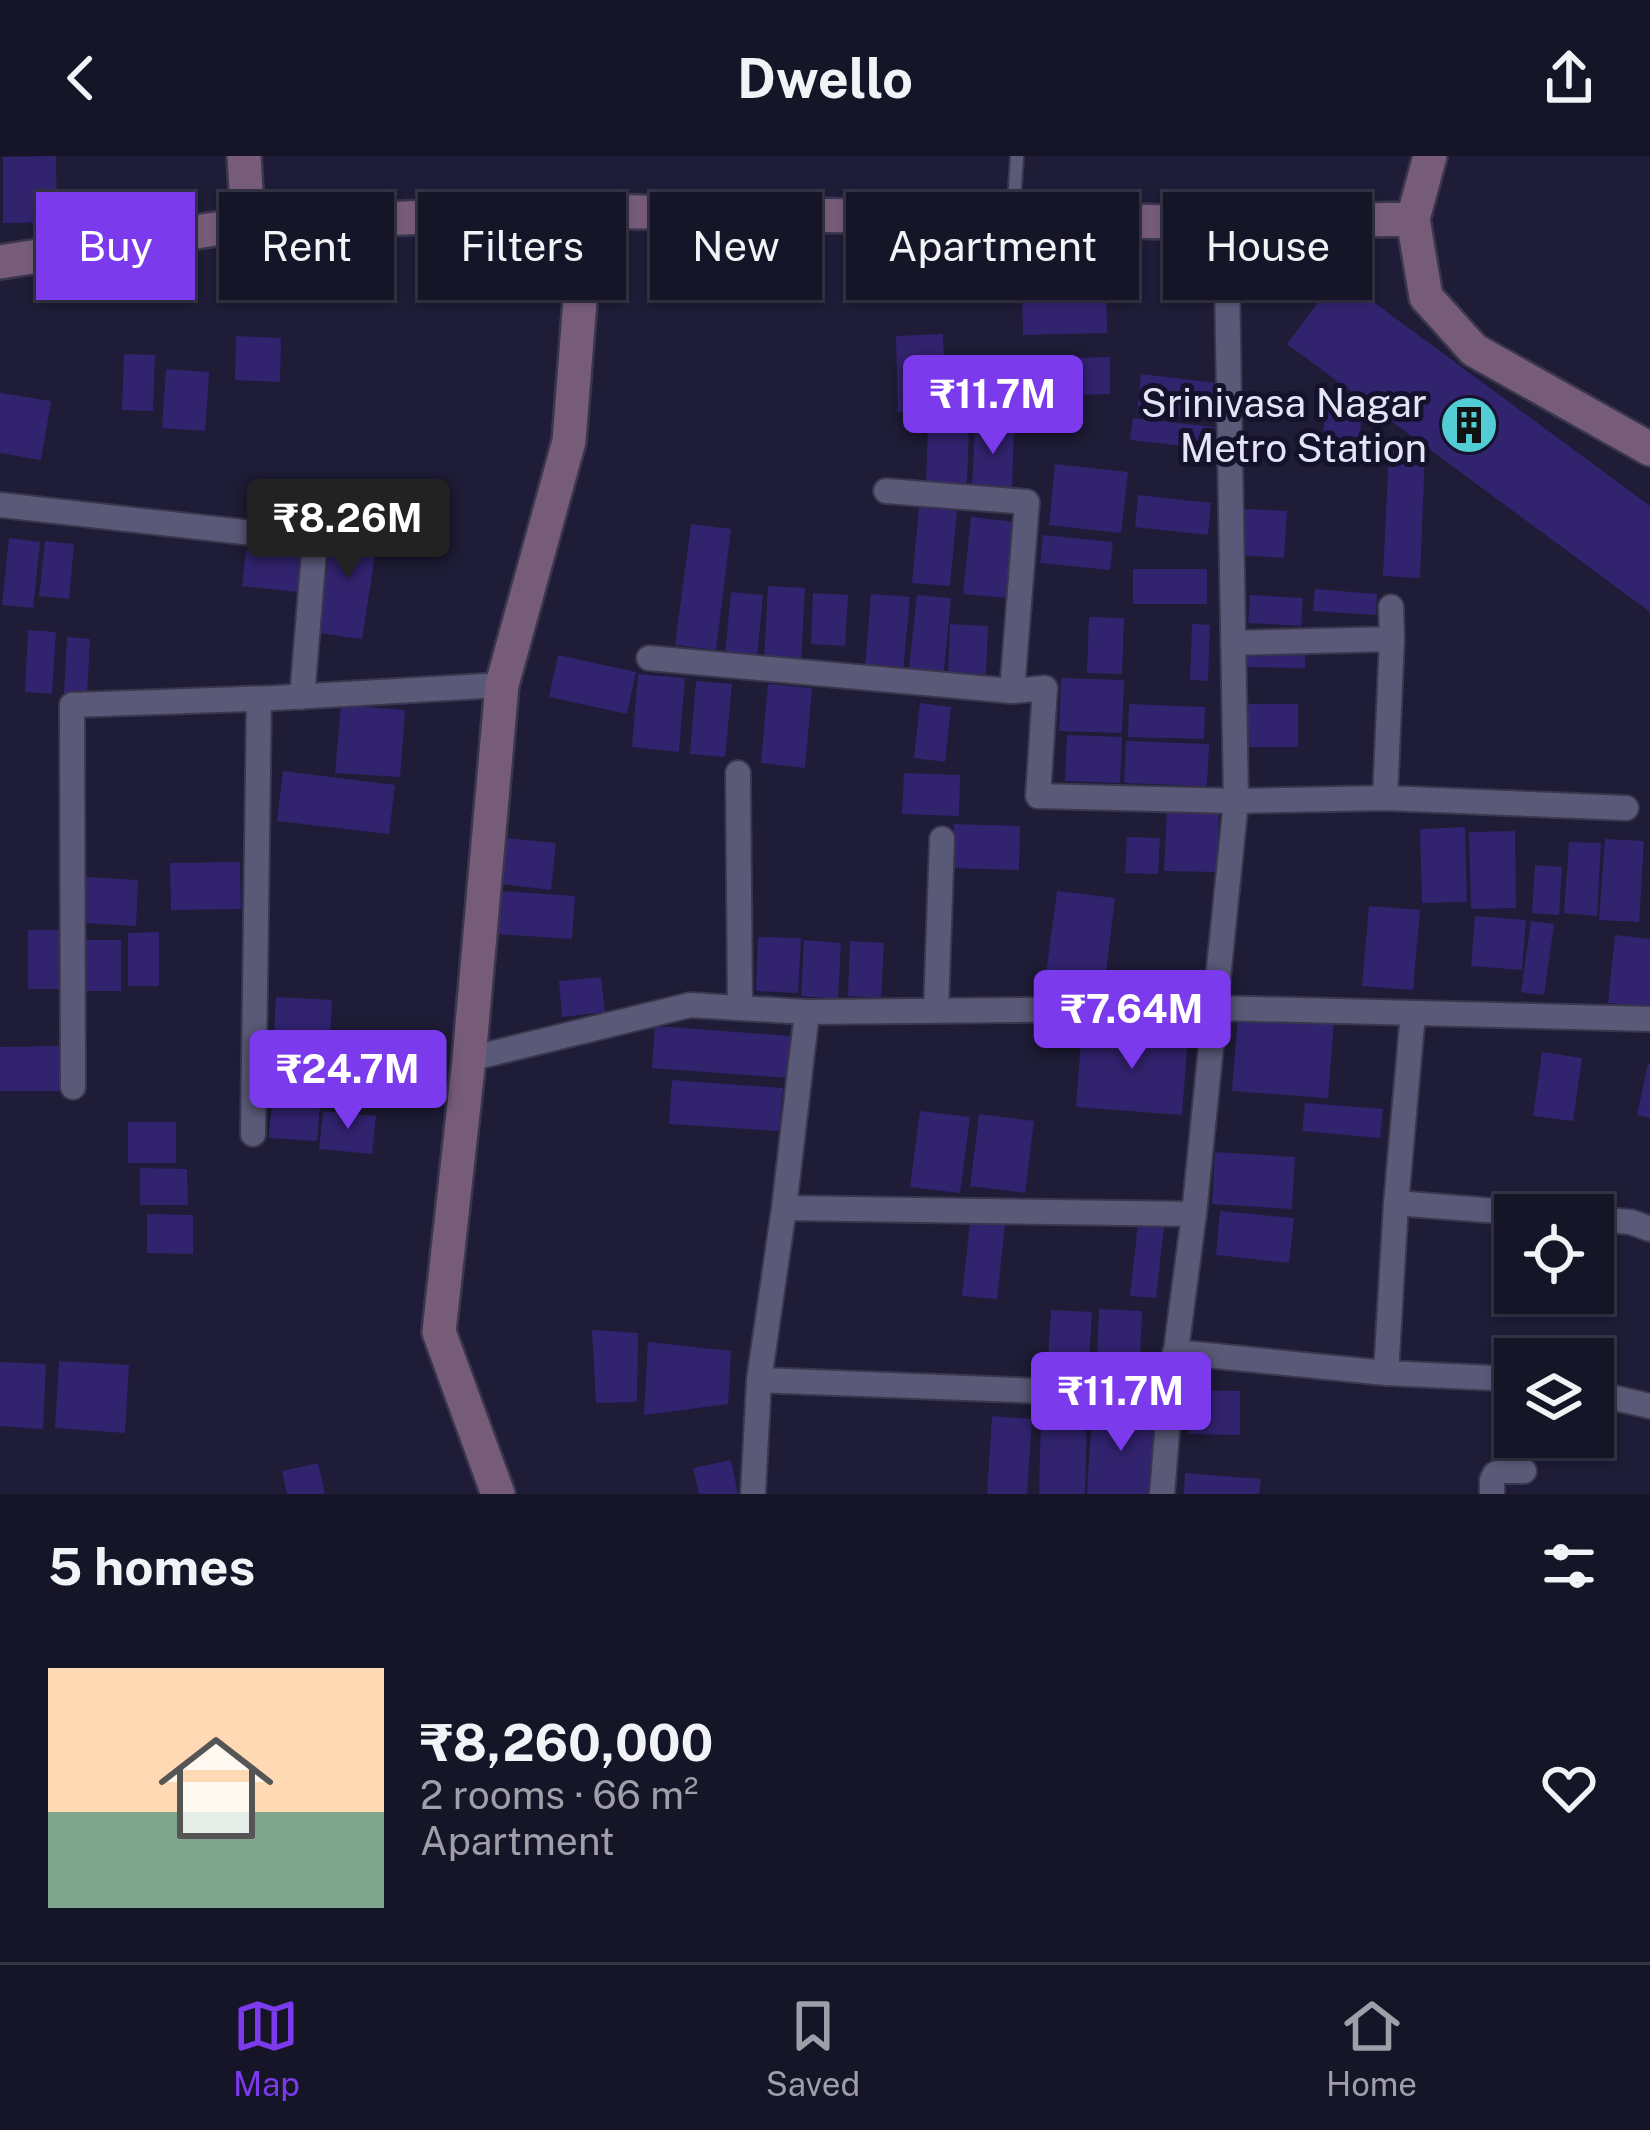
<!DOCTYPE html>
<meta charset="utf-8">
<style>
body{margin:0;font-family:"Public Sans",sans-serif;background:#1f1e30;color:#f1f3f6;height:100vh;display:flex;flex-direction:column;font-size:45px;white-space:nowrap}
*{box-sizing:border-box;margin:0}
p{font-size:39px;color:#9e9fa8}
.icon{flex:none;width:66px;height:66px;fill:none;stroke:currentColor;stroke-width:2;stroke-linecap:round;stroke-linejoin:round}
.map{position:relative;height:1338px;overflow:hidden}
.panel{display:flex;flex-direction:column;background:#161528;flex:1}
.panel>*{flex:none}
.top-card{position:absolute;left:36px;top:36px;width:1578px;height:108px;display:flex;gap:24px}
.tools{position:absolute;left:1494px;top:1038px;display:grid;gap:24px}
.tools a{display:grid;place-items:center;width:120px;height:120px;border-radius:0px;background:#161528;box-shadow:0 3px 9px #0004,0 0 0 3px #353445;font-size:60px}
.price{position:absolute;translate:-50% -102px;padding:0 27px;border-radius:12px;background:#7c3aed;color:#fff;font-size:39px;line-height:78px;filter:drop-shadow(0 3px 6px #0008)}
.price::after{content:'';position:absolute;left:50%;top:72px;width:36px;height:27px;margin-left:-18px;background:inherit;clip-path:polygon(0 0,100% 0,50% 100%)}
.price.current{background:#222;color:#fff}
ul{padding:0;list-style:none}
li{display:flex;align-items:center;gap:36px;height:300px;padding:0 48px}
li+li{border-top:3px solid #353445}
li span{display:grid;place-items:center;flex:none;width:336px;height:240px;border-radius:0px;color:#555}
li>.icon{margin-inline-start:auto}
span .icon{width:144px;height:144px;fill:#fffc;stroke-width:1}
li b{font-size:51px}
h2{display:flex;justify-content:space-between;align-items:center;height:144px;padding:0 48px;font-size:51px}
.tag{padding:0 42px;border-radius:0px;background:#161528;box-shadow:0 3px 9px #0004,0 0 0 3px #353445;font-size:42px;line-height:108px}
.tag.current{background:#7c3aed;color:#fff}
header{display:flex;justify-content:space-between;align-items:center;height:156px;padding:0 48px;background:#161528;font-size:54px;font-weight:700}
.menu{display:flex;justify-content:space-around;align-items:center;height:168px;border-top:3px solid #353445;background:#161528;font-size:33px;color:#9e9fa8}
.menu a{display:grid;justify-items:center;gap:6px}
.menu .current{color:#7c3aed}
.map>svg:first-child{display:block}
.building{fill:#32236f}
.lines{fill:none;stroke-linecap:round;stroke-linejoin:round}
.lane-casing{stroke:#39364d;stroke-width:16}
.street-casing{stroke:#39364d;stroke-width:28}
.secondary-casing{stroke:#39364d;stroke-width:38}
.lane{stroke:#5a5978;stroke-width:12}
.street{stroke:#5a5978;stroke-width:24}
.secondary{stroke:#775c79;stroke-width:33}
.labels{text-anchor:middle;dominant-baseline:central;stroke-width:10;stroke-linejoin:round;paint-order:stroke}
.poi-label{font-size:39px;fill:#e4e4f6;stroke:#15122c;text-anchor:end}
</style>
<header><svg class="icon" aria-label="back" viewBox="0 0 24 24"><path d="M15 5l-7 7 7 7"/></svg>Dwello<svg class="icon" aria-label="share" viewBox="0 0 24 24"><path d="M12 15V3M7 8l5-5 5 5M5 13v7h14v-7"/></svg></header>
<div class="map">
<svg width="1650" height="1338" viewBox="0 0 1650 1338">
<rect width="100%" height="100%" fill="#1e1c36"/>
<path class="building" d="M56,0L57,66L3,67V1Z
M1338,120L1650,350V456L1287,188Z
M1106,128L1107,177L1023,179L1022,130Z
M943,178L946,254L898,256L896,180Z
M236,180L281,182L280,226L235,224Z
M124,198L155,199L153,255L122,254Z
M1110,201V238L1026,240L1025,203Z
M166,213L209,216L205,275L162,272Z
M1141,218L1216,227L1212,264L1137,256Z
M0,237L51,245L41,304L0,297Z
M1326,242L1362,245L1359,300L1322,297Z
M1133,262L1214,271L1212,293L1130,284Z
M975,267L1014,268L1012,334L972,333Z
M928,269L969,271L967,329L926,328Z
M1389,294L1425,295L1420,422L1383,420Z
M1055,308L1128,316L1121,377L1049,369Z
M1138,339L1211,347L1208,379L1135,371Z
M919,351L957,355L950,430L912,427Z
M1242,353L1287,355L1284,402L1239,399Z
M971,361L1016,366L1007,442L963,438Z
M334,367L379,374L362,483L317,477Z
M691,368L731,373L716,494L675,489Z
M1043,379L1113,386L1110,414L1040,407Z
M9,382L40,386L33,452L2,449Z
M45,385L74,388L69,443L39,440Z
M246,394L301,400L297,436L242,430Z
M1133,413H1207V448H1133Z
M768,430L805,432L801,506L764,504Z
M1315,433L1377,438L1376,459L1313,455Z
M731,436L763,439L757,502L725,499Z
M813,437L848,439L845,490L811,488Z
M871,438L910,441L903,516L865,512Z
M917,439L951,442L944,515L909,512Z
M1250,439L1303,442L1301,470L1248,467Z
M1089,461L1124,462L1122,518L1087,517Z
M950,468L988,470L986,518L948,517Z
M1192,468L1210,469L1208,525L1190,524Z
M28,474L56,476L52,538L25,536Z
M67,481L90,483L87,539L64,537Z
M1247,489L1305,491V512L1246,511Z
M558,499L636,516L627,558L549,541Z
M638,518L685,522L679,596L632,591Z
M1061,522L1124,524L1122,577L1059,575Z
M696,525L732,528L725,601L690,598Z
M768,528L812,532L805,612L761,607Z
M920,547L951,551L945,606L914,602Z
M1129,548L1205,551L1204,583L1128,581Z
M1245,548H1298V591H1245Z
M341,549L405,554L400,621L335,617Z
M1067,579L1122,581L1120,627L1065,625Z
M1126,585L1209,588L1207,630L1124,627Z
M283,615L395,629L389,678L277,665Z
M904,617L960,619L959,660L902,658Z
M1167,655L1219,657L1217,716L1164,715Z
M954,668L1020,670L1019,714L953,712Z
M1465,671L1467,746L1422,747L1420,673Z
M1515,675L1516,752L1471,753L1469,676Z
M1127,681L1160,682L1158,718L1125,717Z
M506,682L556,687L551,734L501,728Z
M1605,683L1644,685L1639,766L1599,764Z
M1569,686L1601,687L1597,760L1564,757Z
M240,706L241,753L171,754L170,707Z
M1535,709L1562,711L1559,759L1532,757Z
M86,721L138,724L136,770L84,767Z
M499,735L575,740L572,783L495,778Z
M1057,735L1115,742L1104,832L1045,825Z
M1369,750L1420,754L1413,834L1362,830Z
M1475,760L1526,764L1522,814L1471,810Z
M1531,765L1554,768L1544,839L1521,836Z
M28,774H62V833H28Z
M159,776V830H128V777Z
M1615,779L1650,783V851L1608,847Z
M758,781L801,782L798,837L756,835Z
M84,784H121V835H84Z
M804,784L841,787L838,843L801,840Z
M850,785L884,787L881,842L848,840Z
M601,821L605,856L562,861L559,825Z
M276,841L332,844L328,920L272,917Z
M1238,858L1334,865L1328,942L1232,935Z
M655,870L791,880L789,922L652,912Z
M1082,872L1188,881L1182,959L1076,951Z
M62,890L63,935H0V891Z
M1542,896L1582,902L1573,965L1533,960Z
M1648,908H1650V962L1637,959Z
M672,924L783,932L779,975L669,968Z
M272,944L320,948L317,985L269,982Z
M1305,947L1383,953L1380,982L1302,975Z
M323,955L376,960L372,998L319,993Z
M920,955L970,961L960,1037L910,1031Z
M979,958L1034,965L1025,1037L970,1030Z
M128,966H176V1007H128Z
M1215,996L1295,1001L1292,1053L1212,1048Z
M140,1012L187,1013L188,1049H140Z
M1220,1055L1294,1062L1289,1107L1216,1099Z
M147,1058L193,1059V1098L147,1097Z
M970,1066L1005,1069L997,1143L962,1140Z
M1138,1068L1164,1071L1156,1142L1130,1140Z
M1099,1153L1142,1155L1139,1223L1096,1221Z
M1051,1154L1092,1156L1088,1223L1047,1220Z
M592,1174L638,1177L637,1246L596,1247Z
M648,1186L731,1195L728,1248L644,1259Z
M59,1205L129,1209L125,1277L55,1272Z
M0,1206L46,1208L43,1273L0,1270Z
M1190,1234L1240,1235V1279L1189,1278Z
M1092,1255L1156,1259L1152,1338H1087Z
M1041,1257L1087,1258L1085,1338H1039Z
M992,1260L1032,1263L1027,1338H987Z
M731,1304L738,1338H699L693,1312Z
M318,1307L325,1338H287L282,1315Z
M1185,1317L1261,1323L1259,1338H1184Z"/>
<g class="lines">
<defs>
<path id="lane" d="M1013,62L1017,0"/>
<path id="street" d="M886,335L1027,346L1012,535
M0,349L315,384L302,541
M1233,487L1392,483
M649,502L1012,535L1045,532L1038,640L1236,645L1385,642L1626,652
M738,617L740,852
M1385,642L1392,483L1391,451
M936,854L942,683
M469,903L690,849L807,856L1216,852L1650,863
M73,931L72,549L274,542L502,529
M253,978L259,543
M1396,1047L1548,1059
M784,1052L1194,1058
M1593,1063L1631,1066L1650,1073
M1175,1196L1386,1217L1515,1223
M1386,1217L1396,1047L1413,857
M759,1224L1170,1240
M1593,1237L1650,1250
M753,1338L759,1224L784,1052L807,856
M1162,1338L1170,1240L1194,1058L1236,645L1226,67
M1492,1338V1324L1495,1318L1502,1315H1524"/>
<path id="secondary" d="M244,0L248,68
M1430,0L1413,63L1426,141L1474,194L1650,293
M0,106L248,68L587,55L1226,67L1413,63
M498,1338L439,1176L469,903L502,529L569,285L587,55"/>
</defs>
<use href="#lane" class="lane-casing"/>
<use href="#street" class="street-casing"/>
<use href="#secondary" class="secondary-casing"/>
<use href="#lane" class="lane"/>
<use href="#street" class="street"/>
<use href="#secondary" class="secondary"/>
</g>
<defs>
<symbol id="building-disc" viewBox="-11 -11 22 22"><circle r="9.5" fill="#52ccd5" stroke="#15122c"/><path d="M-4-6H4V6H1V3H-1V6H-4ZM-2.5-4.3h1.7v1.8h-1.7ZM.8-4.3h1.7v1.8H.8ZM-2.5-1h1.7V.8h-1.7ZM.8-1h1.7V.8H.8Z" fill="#111"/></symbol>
</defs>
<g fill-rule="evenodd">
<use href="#building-disc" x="1436" y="236" width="66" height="66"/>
</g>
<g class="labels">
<g class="poi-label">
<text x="1427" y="247">Srinivasa Nagar<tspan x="1427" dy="45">Metro Station</tspan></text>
</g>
</g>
</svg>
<div class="tools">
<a><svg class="icon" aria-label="locate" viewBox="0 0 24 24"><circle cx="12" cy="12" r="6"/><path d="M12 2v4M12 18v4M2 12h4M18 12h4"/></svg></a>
<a><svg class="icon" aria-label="layers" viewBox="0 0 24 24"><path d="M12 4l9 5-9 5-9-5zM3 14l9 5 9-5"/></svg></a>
</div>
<b class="price" style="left:993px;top:301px">₹11.7M</b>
<b class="price current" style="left:348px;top:425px">₹8.26M</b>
<b class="price" style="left:1132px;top:916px">₹7.64M</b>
<b class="price" style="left:348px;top:976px">₹24.7M</b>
<b class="price" style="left:1121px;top:1298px">₹11.7M</b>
<div class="top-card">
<a class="tag current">Buy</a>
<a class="tag">Rent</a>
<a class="tag">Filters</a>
<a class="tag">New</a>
<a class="tag">Apartment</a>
<a class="tag">House</a>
</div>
</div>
<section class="panel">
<h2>5 homes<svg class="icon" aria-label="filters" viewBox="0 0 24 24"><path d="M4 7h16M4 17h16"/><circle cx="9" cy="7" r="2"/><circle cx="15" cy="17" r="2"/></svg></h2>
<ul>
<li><span style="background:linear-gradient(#ffd9b3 60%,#7fa58c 0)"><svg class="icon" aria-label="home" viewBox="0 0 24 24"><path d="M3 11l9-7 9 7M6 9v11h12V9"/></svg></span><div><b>₹8,260,000</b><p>2 rooms · 66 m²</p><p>Apartment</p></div><svg class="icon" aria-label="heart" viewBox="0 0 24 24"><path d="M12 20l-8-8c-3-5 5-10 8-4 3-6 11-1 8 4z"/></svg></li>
</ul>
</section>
<nav class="menu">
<a class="current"><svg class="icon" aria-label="map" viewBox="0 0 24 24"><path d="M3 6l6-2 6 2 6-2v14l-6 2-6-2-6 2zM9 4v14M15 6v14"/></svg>Map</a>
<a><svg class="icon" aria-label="saved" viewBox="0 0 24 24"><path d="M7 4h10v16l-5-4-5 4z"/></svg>Saved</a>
<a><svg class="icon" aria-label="home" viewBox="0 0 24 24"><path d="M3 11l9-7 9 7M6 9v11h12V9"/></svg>Home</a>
</nav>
